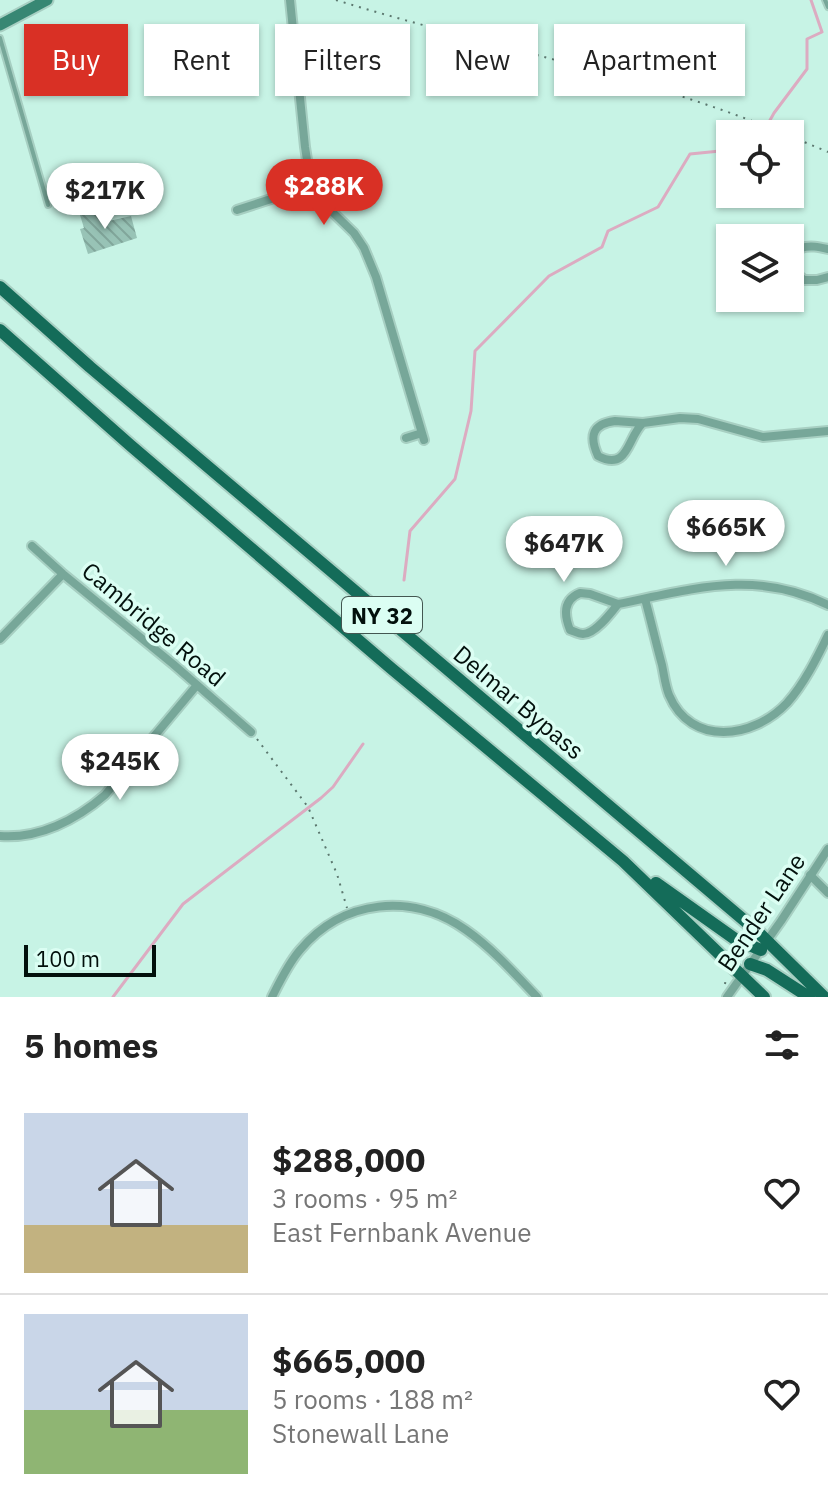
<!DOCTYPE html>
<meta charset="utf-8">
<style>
body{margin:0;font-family:"IBM Plex Sans",sans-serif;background:#f6f6f6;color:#222;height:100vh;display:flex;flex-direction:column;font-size:30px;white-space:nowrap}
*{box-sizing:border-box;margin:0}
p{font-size:26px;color:#767676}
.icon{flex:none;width:44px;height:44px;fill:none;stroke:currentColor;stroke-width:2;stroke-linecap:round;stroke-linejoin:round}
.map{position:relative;height:997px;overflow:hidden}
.details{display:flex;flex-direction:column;background:#fff;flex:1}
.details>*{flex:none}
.top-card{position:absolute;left:24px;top:24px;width:780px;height:72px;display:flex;gap:16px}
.fabs{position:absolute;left:716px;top:120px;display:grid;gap:16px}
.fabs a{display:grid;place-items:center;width:88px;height:88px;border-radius:0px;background:#fff;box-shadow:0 2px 6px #0004;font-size:40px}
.scale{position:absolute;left:24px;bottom:20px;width:132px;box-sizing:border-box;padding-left:8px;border:4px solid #02100c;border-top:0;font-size:22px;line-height:28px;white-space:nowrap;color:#02100c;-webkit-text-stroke:6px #dbfef3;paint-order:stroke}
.price{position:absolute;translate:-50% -68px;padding:0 18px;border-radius:28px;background:#fff;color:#222;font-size:26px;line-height:52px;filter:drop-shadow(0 2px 4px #0008)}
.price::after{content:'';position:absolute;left:50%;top:48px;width:24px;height:18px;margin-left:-12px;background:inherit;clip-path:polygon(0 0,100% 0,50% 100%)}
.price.on{background:#d93025;color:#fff}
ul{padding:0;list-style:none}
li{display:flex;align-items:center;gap:24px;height:200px;padding:0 24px}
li+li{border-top:2px solid #e0e0e0}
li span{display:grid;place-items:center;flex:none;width:224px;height:160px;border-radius:0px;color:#555}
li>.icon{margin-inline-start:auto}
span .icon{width:96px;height:96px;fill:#fffc;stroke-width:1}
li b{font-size:34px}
h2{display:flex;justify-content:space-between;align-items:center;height:96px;padding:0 24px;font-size:34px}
.pill{padding:0 28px;border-radius:0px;background:#fff;box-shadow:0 2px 6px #0004;font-size:28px;line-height:72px}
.pill.on{background:#d93025;color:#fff}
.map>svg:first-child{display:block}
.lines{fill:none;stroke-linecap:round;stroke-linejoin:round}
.stream{stroke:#dcabc1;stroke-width:3}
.building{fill:url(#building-back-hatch)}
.service-casing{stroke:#a7cfc2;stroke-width:8}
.minor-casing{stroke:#a7cfc2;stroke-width:12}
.secondary-casing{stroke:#a7cfc2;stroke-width:15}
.primary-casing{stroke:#a7cfc2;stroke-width:16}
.path{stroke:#5c786f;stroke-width:2;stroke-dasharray:2 6;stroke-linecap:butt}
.service{stroke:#77a799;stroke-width:4}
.minor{stroke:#77a799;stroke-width:8}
.secondary{stroke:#378773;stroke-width:11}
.primary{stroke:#146c59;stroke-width:12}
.labels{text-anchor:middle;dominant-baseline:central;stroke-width:7;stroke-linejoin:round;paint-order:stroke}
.shield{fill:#dbfef3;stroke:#435751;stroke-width:2}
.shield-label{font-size:22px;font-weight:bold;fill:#02100c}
.street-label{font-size:24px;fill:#02100c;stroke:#dbfef3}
</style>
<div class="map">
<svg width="828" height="997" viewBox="0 0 828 997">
<defs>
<pattern id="building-back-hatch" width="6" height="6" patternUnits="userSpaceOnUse" patternTransform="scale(2)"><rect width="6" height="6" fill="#98c3b6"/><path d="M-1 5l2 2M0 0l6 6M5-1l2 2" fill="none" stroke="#81a69b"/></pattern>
</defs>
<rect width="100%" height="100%" fill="#c7f3e5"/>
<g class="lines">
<path class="stream" d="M769,122L774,113L807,69V39L822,32L811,0
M404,580L410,531L455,479L471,411L475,351L549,276L602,247L608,231L658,207L690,154L730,150
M113,997L183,904L321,798L333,787L363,744"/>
</g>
<path class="building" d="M105,208L109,221L131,216L137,238L88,254L80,229L84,228L80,215Z"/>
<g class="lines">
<defs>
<path id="service" d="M825,0L828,7
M0,38L48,205"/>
<path id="minor" d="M290,0L305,147L311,186L319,199L354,233L364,248L376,277L424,440
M237,210L311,186
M828,249C819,247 810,245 801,248C785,254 794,273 804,280H817L828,277
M615,421L643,423C627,437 629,472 598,456C589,436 592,424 615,421Z
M643,423L680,418L698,419L763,437L828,431
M406,438L422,433
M32,546L63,574L173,664L251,732
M580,593L590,594L618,604C611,613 595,634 583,634C578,634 574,631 570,630C564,615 563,600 580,593Z
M645,599C651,621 656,643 662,665C664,674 665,685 669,695C691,747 753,739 787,703C804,684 817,658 828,635
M618,604C693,589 755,569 828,605
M0,639L63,574
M0,836C39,839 76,820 105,795L197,685
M810,875L828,893
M272,997C280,981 288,964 300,950C343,899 412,892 466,930C493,949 515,974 537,997
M727,997L781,921L828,849"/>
<path id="secondary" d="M0,25L47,0"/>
<path id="primary" d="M0,287L90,367L758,932L824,997
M0,330L130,445L392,669L623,861L764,997
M656,883L735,939L761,950
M750,964L767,970L809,997"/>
</defs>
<use href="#service" class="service-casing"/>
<use href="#minor" class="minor-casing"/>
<use href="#secondary" class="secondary-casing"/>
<use href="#primary" class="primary-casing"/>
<path class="path" d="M336,0C485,46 640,74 785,134
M790,136L828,152
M257,739L308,807L337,874L347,908
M725,984L726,977"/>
<use href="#service" class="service"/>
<use href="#minor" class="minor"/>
<use href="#secondary" class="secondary"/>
<use href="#primary" class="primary"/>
</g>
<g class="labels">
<rect class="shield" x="342" y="597" width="80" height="36" rx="6"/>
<g class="shield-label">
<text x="382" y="615">NY 32</text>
</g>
<g class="street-label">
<text transform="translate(154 624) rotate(40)">Cambridge Road</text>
<text transform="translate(519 702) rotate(40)">Delmar Bypass</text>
<text transform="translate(761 912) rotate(-56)">Bender Lane</text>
</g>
</g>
</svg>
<div class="fabs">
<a><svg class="icon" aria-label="locate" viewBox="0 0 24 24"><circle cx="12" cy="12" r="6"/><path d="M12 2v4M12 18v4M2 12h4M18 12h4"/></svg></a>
<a><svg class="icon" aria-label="layers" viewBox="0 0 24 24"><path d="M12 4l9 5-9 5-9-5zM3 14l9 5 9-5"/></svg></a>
</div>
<div class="scale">100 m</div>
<b class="price on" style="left:324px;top:227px">$288K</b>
<b class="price" style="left:105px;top:231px">$217K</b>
<b class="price" style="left:726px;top:568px">$665K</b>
<b class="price" style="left:564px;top:584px">$647K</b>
<b class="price" style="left:120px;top:802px">$245K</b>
<div class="top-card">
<a class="pill on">Buy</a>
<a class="pill">Rent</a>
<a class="pill">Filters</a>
<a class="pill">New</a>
<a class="pill">Apartment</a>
</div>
</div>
<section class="details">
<h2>5 homes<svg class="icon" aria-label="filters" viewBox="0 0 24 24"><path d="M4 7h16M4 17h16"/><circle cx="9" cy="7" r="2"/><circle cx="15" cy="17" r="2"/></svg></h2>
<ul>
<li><span style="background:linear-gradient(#c9d6e8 70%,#c2b280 0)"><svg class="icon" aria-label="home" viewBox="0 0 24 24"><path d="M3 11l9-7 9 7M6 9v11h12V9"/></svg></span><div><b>$288,000</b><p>3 rooms · 95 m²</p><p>East Fernbank Avenue</p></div><svg class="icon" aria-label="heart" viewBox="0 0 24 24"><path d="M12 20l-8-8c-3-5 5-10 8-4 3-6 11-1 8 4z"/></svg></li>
<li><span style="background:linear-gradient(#c9d6e8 60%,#8fb573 0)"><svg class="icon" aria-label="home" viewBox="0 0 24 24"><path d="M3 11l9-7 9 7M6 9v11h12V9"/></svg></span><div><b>$665,000</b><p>5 rooms · 188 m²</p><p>Stonewall Lane</p></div><svg class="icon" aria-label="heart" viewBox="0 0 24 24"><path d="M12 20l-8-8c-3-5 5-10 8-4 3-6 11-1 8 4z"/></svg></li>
</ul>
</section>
